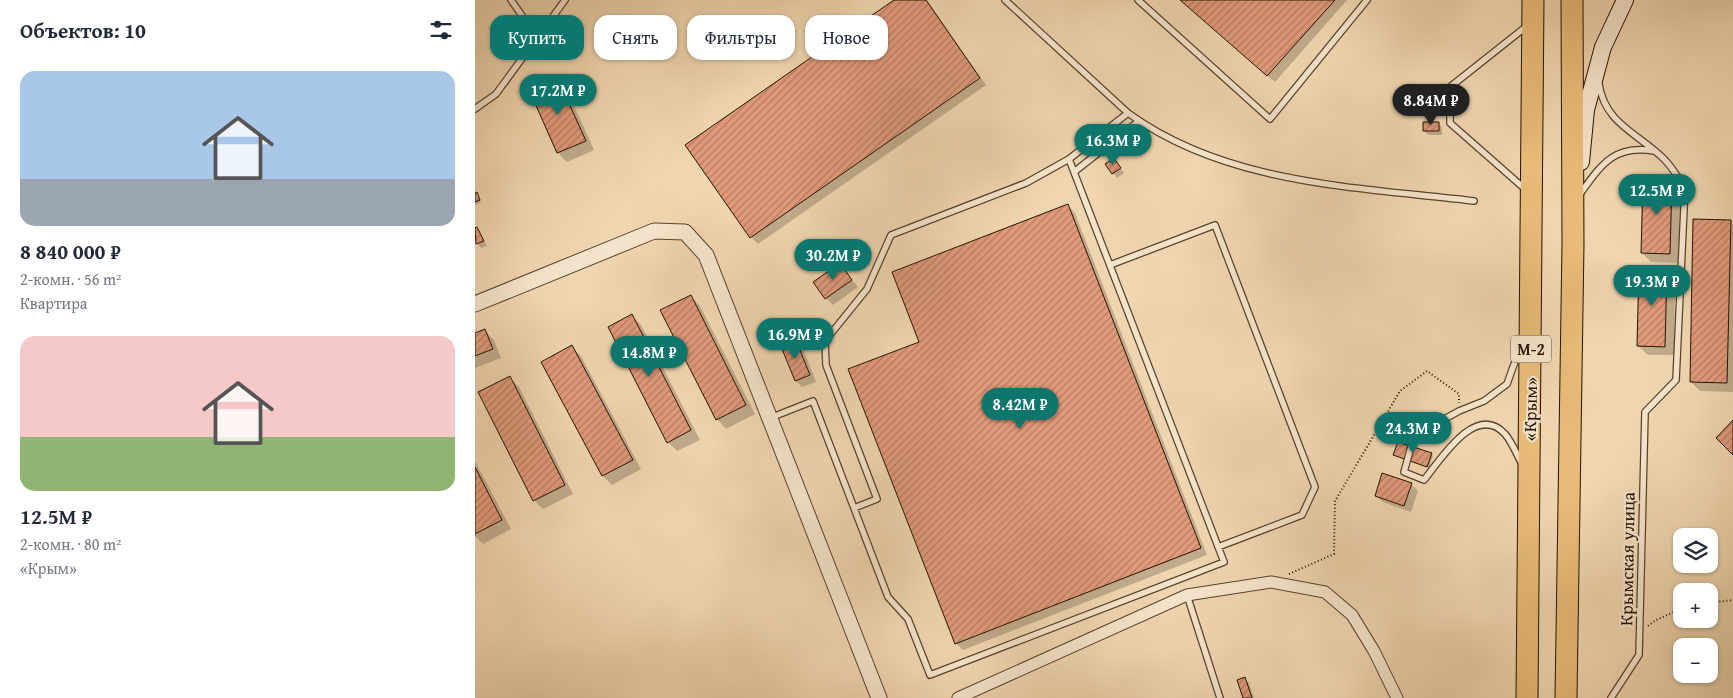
<!DOCTYPE html>
<html lang="ru">
<meta charset="utf-8">
<style>
body{margin:0;font-family:"Gentium Book Plus",serif;background:#f2f2f3;color:#1f2937;height:100vh;display:flex;flex-direction:column;font-size:19px;white-space:nowrap}
*{box-sizing:border-box;margin:0}
p{font-size:16px;color:#747a83}
.icon{flex:none;width:28px;height:28px;fill:none;stroke:currentColor;stroke-width:2;stroke-linecap:round;stroke-linejoin:round}
.map{position:relative;flex:1;overflow:hidden}
.drawer{display:flex;flex-direction:column;background:#fff;width:475px}
.drawer>*{flex:none}
.banner{position:absolute;left:15px;top:15px;width:475px;height:45px;display:flex;gap:10px}
.buttons{position:absolute;left:1198px;top:528px;display:grid;gap:10px}
.buttons a{display:grid;place-items:center;width:45px;height:45px;border-radius:10px;background:#fff;box-shadow:0 1px 4px #0004;font-size:25px}
.price{position:absolute;translate:-50% -42px;padding:0 11px;border-radius:18px;background:#0f766e;color:#fff;font-size:16px;line-height:32px;filter:drop-shadow(0 1px 2px #0008)}
.price::after{content:'';position:absolute;left:50%;top:30px;width:15px;height:11px;margin-left:-8px;background:inherit;clip-path:polygon(0 0,100% 0,50% 100%)}
.price.selected{background:#222;color:#fff}
ul{padding:0;list-style:none}
li{display:grid;align-content:center;gap:10px;height:265px;padding:0 20px}
li span{display:grid;place-items:center;height:155px;border-radius:15px;color:#555}
li>.icon{margin-inline-start:auto}
span .icon{width:90px;height:90px;fill:#fffc;stroke-width:1}
li b{font-size:21px}
h2{display:flex;justify-content:space-between;align-items:center;height:60px;padding:0 20px;font-size:21px}
.chip{padding:0 18px;border-radius:15px;background:#fff;box-shadow:0 1px 4px #0004;font-size:18px;line-height:45px}
.chip.selected{background:#0f766e;color:#fff}
main{display:flex;flex:1;min-height:0}
.map>svg:first-child{display:block}
.shadow{fill:#0003}
.building{fill:url(#building-hatch);stroke:#231200}
.lines{fill:none;stroke-linecap:round;stroke-linejoin:round}
.service-casing{stroke:#56432c;stroke-width:8}
.minor-casing{stroke:#56432c;stroke-width:13}
.tertiary-casing{stroke:#56432c;stroke-width:17}
.secondary-casing{stroke:#231200;stroke-width:18}
.motorway-casing{stroke:#231200;stroke-width:23}
.path{stroke:#231200;stroke-width:2;stroke-dasharray:1 2.5;stroke-linecap:butt}
.service{stroke:#f5e4cc;stroke-width:5.5}
.minor{stroke:#f5e4cc;stroke-width:11}
.tertiary{stroke:#f5e4cc;stroke-width:15}
.secondary{stroke:#f5e4cc;stroke-width:16}
.motorway{stroke:#e8bb78;stroke-width:21}
.labels{text-anchor:middle;dominant-baseline:central;stroke-width:4;stroke-linejoin:round;paint-order:stroke}
.shield{fill:#f5e4cc;stroke:#62513d;stroke-width:1}
.shield-label{font-size:16px;font-weight:bold;fill:#231200}
.street-label{font-size:18px;fill:#231200;stroke:#f5e4cc}
</style>
<main>
<section class="drawer">
<h2>Объектов: 10<svg class="icon" aria-label="filters" viewBox="0 0 24 24"><path d="M4 7h16M4 17h16"/><circle cx="9" cy="7" r="2"/><circle cx="15" cy="17" r="2"/></svg></h2>
<ul>
<li><span style="background:linear-gradient(#a9c7e8 70%,#9aa5b1 0)"><svg class="icon" aria-label="home" viewBox="0 0 24 24"><path d="M3 11l9-7 9 7M6 9v11h12V9"/></svg></span><div><b>8 840 000 ₽</b><p>2-комн. · 56 m²</p><p>Квартира</p></div></li>
<li><span style="background:linear-gradient(#f6c9c9 65%,#8fb573 0)"><svg class="icon" aria-label="home" viewBox="0 0 24 24"><path d="M3 11l9-7 9 7M6 9v11h12V9"/></svg></span><div><b>12.5M ₽</b><p>2-комн. · 80 m²</p><p>«Крым»</p></div></li>
</ul>
</section>
<div class="map">
<svg width="1258" height="698" viewBox="0 0 1258 698">
<defs>
<pattern id="building-hatch" width="6" height="6" patternUnits="userSpaceOnUse" patternTransform="scale(1.25)"><rect width="6" height="6" fill="#e19a7a"/><path d="M-1 1l2-2M0 6l6-6M5 7l2-2" fill="none" stroke="#b67c62"/></pattern>
</defs>
<rect width="100%" height="100%" fill="#f0d6b0"/>
<filter id="stains"><feTurbulence type="fractalNoise" baseFrequency=".004" numOctaves="4"/><feColorMatrix values="0 0 0 0 .2 0 0 0 0 .09 0 0 0 0 .02 0 0 0 .5 -.17"/></filter>
<radialGradient id="worn" r=".72"><stop offset=".6" stop-color="#630" stop-opacity="0"/><stop offset="1" stop-color="#630" stop-opacity=".3"/></radialGradient>
<path class="shadow" d="M421,0H452L511,85L283,244L276,237Z
M706,0H872L800,82Z
M83,80L92,90L119,150L92,162L83,153L56,92Z
M981,100L983,111L947,109Z
M963,123L967,127V135H953L949,131Z
M632,164H643L649,173L642,178Z
M1196,180L1206,190L1204,263L1176,262L1167,253Z
M0,194L3,195L6,202L0,205Z
M593,206L600,213L732,555L488,650L481,643L446,342Z
M1255,221L1258,224V392L1225,391L1216,382Z
M2,228L12,246L6,248L0,240V229Z
M364,265L383,287L358,305L351,298Z
M1191,269L1200,278L1199,355H1173L1163,346Z
M216,297L225,306L280,414L251,429L242,419Z
M157,316L166,325L225,440L202,451L193,442Z
M9,330L19,340L26,358L0,368V334Z
M320,339L327,346L341,382L327,387L321,381Z
M97,347L106,356L166,469L137,485L128,476L67,362Z
M35,378L44,387L98,494L68,509L59,500Z
M956,454L958,456L954,468L920,455Z
M0,461L36,529L8,544L0,536Z
M936,484L943,491L936,512L908,502L901,496Z
M770,679L774,683L779,698H769Z"/>
<path class="building" d="M419,0H451L505,78L275,238L210,145Z
M705,0H860L792,76Z
M83,79L111,141L82,153L55,92Z
M946,98H982V110H946Z
M948,122H964V131H948Z
M639,158L646,168L637,174L630,164Z
M1168,179H1197L1195,254L1166,253Z
M2,192L5,200L0,202V193Z
M593,204L726,548L480,644L373,369L444,342L417,272Z
M1218,219L1256,220L1252,383L1215,382Z
M2,227L9,241L1,244L0,228Z
M365,263L377,280L350,299L338,282Z
M1164,267L1192,268L1190,347L1162,346Z
M216,295L271,405L241,420L185,310Z
M157,314L216,430L192,443L133,327Z
M10,329L18,349L0,356V333Z
M320,338L335,375L320,381L305,344Z
M97,345L158,460L127,476L66,362Z
M35,376L90,485L58,501L3,392Z
M1258,420V455L1241,438Z
M923,442L957,453L952,467L918,455Z
M0,467L27,520L0,534Z
M907,473L937,483L929,506L900,496Z
M770,677L777,698H768L762,680Z"/>
<g class="lines">
<defs>
<path id="service" d="M36,0L62,37
M530,0L653,113C752,185 883,187 999,201
M663,0L795,119L892,0
M1124,84C1130,124 1163,133 1189,159C1197,167 1203,178 1210,187L1201,380L1170,412L1164,655L1136,698
M975,98V87L1052,26
M0,109L21,94L90,0
M975,110V123L1050,189
M599,172L664,121
M1105,194C1126,165 1139,144 1179,151
M635,265L740,225L840,487L827,515L743,547
M295,418L338,401L379,508L402,499L351,365L350,341L392,289L416,235L551,183L594,159L653,113
M1047,464C1042,455 1037,442 1030,434C1001,402 966,459 949,480L929,472L939,436L984,411L1009,401L1032,384L1047,342
M379,508L413,597L433,619L455,675L749,562L594,159
M712,595L745,698"/>
<path id="minor" d="M483,698L712,595L796,582L850,592L877,615L899,651L922,698"/>
<path id="tertiary" d="M0,304L179,231L210,232L231,255L404,698"/>
<path id="secondary" d="M1106,162L1111,110L1128,47L1150,0"/>
<path id="motorway" d="M1052,698L1058,0
M1091,698L1098,244L1097,0"/>
</defs>
<use href="#service" class="service-casing"/>
<use href="#minor" class="minor-casing"/>
<use href="#tertiary" class="tertiary-casing"/>
<use href="#secondary" class="secondary-casing"/>
<use href="#motorway" class="motorway-casing"/>
<path class="path" d="M814,574L859,554L860,501L925,391L952,371L984,394V403
M1234,603L1258,600
M1173,626L1181,620L1206,609"/>
<use href="#service" class="service"/>
<use href="#minor" class="minor"/>
<use href="#tertiary" class="tertiary"/>
<use href="#secondary" class="secondary"/>
<use href="#motorway" class="motorway"/>
</g>
<g class="labels">
<rect class="shield" x="1036" y="335.5" width="40" height="27" rx="4"/>
<g class="shield-label">
<text x="1056" y="349">М-2</text>
</g>
<g class="street-label">
<text transform="translate(1055 409) rotate(-89)">«Крым»</text>
<text transform="translate(1152 559) rotate(-89)">Крымская улица</text>
</g>
</g>
<rect width="100%" height="100%" filter="url(#stains)"/>
<rect width="100%" height="100%" fill="url(#worn)"/>
</svg>
<div class="buttons">
<a><svg class="icon" aria-label="layers" viewBox="0 0 24 24"><path d="M12 4l9 5-9 5-9-5zM3 14l9 5 9-5"/></svg></a>
<a>+</a>
<a>−</a>
</div>
<b class="price" style="left:83px;top:116px">17.2M ₽</b>
<b class="price selected" style="left:956px;top:126px">8.84M ₽</b>
<b class="price" style="left:638px;top:166px">16.3M ₽</b>
<b class="price" style="left:1182px;top:216px">12.5M ₽</b>
<b class="price" style="left:358px;top:281px">30.2M ₽</b>
<b class="price" style="left:1177px;top:307px">19.3M ₽</b>
<b class="price" style="left:320px;top:360px">16.9M ₽</b>
<b class="price" style="left:174px;top:378px">14.8M ₽</b>
<b class="price" style="left:545px;top:430px">8.42M ₽</b>
<b class="price" style="left:938px;top:454px">24.3M ₽</b>
<div class="banner">
<a class="chip selected">Купить</a>
<a class="chip">Снять</a>
<a class="chip">Фильтры</a>
<a class="chip">Новое</a>
</div>
</div>
</main>
